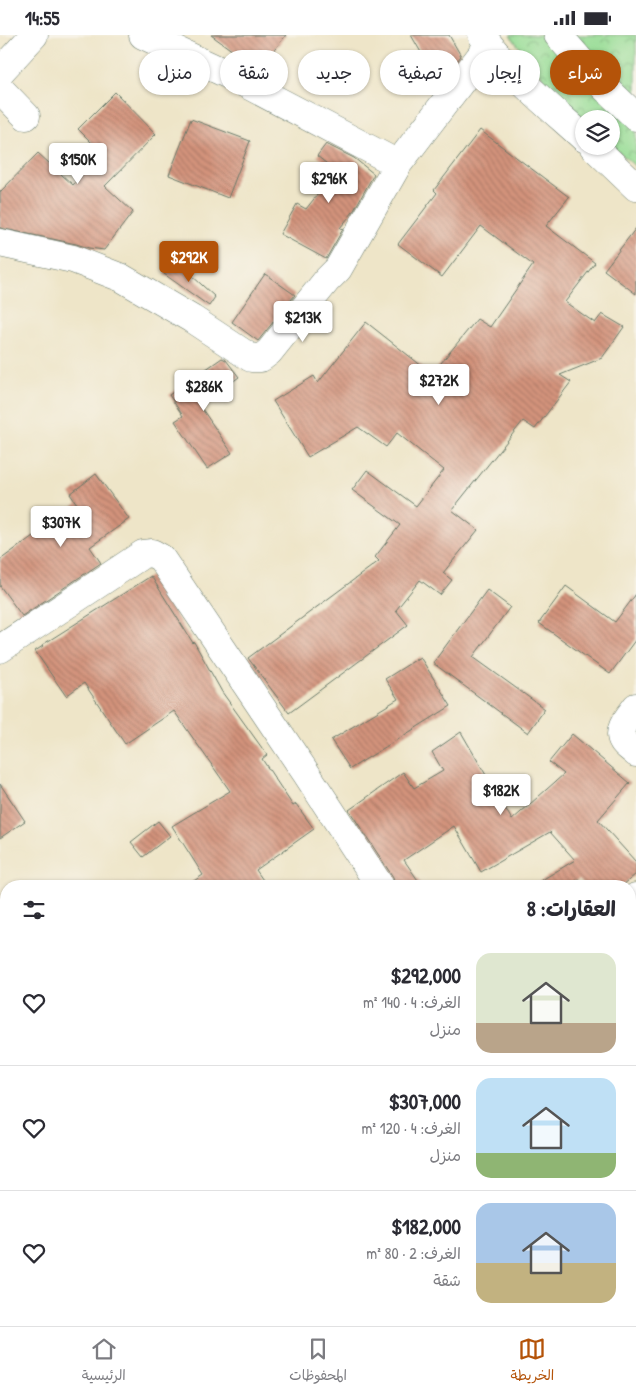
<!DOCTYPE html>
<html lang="ar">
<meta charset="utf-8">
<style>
body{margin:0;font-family:"Patrick Hand","Playpen Sans Arabic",sans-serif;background:#f2f2f3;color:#2b2b33;direction:rtl;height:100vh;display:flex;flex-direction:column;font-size:19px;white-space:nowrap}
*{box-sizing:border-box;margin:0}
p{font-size:16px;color:#7c7c81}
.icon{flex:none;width:28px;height:28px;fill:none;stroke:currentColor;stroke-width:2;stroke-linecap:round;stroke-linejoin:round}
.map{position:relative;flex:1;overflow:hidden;direction:ltr}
.details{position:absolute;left:0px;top:845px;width:636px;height:446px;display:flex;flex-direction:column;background:#fff;border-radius:20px 20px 0 0;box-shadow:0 1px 4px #0004;direction:rtl}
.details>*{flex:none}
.guide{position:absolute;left:15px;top:15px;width:606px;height:45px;direction:rtl;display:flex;gap:10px}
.tools{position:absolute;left:575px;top:75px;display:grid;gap:10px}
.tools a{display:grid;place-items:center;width:45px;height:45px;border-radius:50%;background:#fff;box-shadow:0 1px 4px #0004;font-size:25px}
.price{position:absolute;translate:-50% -42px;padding:0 11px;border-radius:5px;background:#fff;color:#222;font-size:16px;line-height:32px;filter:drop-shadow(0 1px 2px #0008)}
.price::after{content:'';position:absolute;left:50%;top:30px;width:15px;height:11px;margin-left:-8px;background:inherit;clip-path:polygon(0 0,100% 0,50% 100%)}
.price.current{background:#b45309;color:#fff}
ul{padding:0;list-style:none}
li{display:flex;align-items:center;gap:15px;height:125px;padding:0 20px}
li+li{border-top:1px solid #e1e1e2}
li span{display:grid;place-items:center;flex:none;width:140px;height:100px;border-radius:15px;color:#555}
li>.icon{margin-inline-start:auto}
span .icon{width:60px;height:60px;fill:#fffc;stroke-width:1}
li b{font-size:21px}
h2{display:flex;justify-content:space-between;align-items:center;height:60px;padding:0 20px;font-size:21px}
.tag{padding:0 18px;border-radius:22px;background:#fff;box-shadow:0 1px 4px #0004;font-size:18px;line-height:45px}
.tag.current{background:#b45309;color:#fff}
.status{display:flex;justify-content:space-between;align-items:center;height:35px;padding:0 25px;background:#fff;direction:ltr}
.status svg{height:14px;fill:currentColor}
.dock{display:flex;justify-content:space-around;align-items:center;height:70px;border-top:1px solid #e1e1e2;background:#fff;font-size:14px;color:#7c7c81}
.dock a{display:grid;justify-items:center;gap:2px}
.dock .current{color:#b45309}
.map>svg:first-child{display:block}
.park{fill:url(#park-crowns);stroke:#5c8d65}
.building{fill:url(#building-back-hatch)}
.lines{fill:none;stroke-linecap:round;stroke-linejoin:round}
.minor-casing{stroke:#677868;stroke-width:29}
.minor{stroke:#fff;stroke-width:28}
</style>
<div class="status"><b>14:55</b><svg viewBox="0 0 49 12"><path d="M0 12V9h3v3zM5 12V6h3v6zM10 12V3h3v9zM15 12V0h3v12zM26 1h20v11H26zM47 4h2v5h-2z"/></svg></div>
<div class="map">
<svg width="636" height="1291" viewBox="0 0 636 1291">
<defs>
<pattern id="park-crowns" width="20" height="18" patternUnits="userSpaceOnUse" patternTransform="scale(1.25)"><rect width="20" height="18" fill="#98dd96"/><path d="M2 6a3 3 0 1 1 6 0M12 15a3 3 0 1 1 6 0" fill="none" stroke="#7bb47b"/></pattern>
<pattern id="building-back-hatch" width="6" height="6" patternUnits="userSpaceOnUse" patternTransform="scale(1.25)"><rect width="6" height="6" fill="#d3937b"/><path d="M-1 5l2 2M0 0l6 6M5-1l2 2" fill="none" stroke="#ab7966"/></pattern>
</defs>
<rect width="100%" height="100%" fill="#f7f3e8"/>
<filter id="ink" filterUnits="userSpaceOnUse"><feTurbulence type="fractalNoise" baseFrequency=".02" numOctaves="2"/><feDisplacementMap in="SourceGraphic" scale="10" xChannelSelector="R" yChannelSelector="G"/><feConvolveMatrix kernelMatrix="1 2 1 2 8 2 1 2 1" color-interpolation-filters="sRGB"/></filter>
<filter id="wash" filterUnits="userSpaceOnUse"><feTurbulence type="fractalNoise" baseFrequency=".0096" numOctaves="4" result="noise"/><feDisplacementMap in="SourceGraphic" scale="20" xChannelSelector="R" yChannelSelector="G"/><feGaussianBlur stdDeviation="1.12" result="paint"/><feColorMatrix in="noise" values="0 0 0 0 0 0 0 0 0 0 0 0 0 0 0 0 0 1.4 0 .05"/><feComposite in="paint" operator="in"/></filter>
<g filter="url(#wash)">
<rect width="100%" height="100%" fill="#eee5c8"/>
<path class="park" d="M510,0H636V132L611,110V84H584V85L557,61Z"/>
<g id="blocks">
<path class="building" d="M211,0H286L259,35Z
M411,0H449L461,21L458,25L450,29L451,30L434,40Z
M115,57L156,99L105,151L133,177L104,215L89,213L76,209L0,193V157L38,118L73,150L102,118L78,94Z
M191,84L250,106L228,163L169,140Z
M480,95L569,162L546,191L595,228L565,267L595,288L602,279L624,292L602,323L560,340L571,347L535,394L523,386L452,475L478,495L443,538L452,545L440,560L420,545L396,575L408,590L289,678L248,623L379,526L375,522L400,490L352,455L367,435L416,471L444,435L397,398L386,412L358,392L308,422L273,366L314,341L318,348L366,287L432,339L477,284L490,292L533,230L481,191L442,242L398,209L437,158L434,155Z
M326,109L354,123L374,139L353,177L340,193L343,194L326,224L280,199L297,169L306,174L336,136L317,121Z
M636,193V259L604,235Z
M176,226L215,262L209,271L164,239Z
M265,239L295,260L258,306L232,287Z
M222,323L226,325L239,342L200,371L232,418L207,434L175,386L183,381L169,360Z
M96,439L129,484L90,512L101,528L22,581L0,551V525L77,469L70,459Z
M151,541L193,608L194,607L222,657L267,720L262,724L293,771L296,769L314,794L256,835L267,851H186L203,840L172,791L230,756L174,676L125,709L84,648L66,661L35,616L43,611L42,610Z
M566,551L615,587L636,559V604L610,639L539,588Z
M487,555L510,572L473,622L545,674L528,698L433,628Z
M420,622L451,671L350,734L331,705L398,664L385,644Z
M461,697L512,785L564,739L549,727L572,699L630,748L598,785L636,827V839L622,851H586L579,844L567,851H532L575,825L550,797L481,837L454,791L404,825L422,851H395L393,842L349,775L403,737L414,753L443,736L432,717Z
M0,749L25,786L0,803Z
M158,786L170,801L143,822L131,807Z"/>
</g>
</g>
<g filter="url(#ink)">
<use href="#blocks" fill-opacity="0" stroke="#677868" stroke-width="1"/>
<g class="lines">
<defs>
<path id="minor" d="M143,0L227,39L398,129
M482,0C509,39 549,71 584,103
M558,0L598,46L636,82
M0,37L34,0
M0,54L26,81
M593,111L636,152
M0,208L73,224L122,243L192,284L251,323H261L269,317L327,245L338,234L398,129L489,10
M0,614L143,519L152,518L161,523L306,738L380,851
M636,672C630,681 616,695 623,706C625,710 632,714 636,718
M630,868L636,862
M0,1056L6,1052
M0,1120L6,1125
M0,1162L6,1154
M630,1236L636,1246
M217,1285L224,1291
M191,1291L196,1285"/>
</defs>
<use href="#minor" class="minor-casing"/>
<use href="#minor" class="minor"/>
</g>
</g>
</svg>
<div class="tools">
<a><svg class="icon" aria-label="layers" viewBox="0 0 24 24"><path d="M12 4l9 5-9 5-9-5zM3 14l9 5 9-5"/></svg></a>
</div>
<b class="price" style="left:78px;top:150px">$150K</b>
<b class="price" style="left:329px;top:169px">$296K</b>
<b class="price current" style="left:189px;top:248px">$292K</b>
<b class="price" style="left:303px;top:308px">$213K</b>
<b class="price" style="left:439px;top:371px">$272K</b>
<b class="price" style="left:204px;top:377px">$286K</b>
<b class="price" style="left:61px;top:513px">$307K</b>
<b class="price" style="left:501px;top:781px">$182K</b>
<div class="guide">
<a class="tag current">شراء</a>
<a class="tag">إيجار</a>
<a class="tag">تصفية</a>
<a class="tag">جديد</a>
<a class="tag">شقة</a>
<a class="tag">منزل</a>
</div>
<section class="details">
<h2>العقارات: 8<svg class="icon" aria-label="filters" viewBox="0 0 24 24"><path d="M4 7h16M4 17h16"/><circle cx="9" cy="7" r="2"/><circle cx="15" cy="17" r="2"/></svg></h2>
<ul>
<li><span style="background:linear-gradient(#dfe7d0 70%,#b9a48a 0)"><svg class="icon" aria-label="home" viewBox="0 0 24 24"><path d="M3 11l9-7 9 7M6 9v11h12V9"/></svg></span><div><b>$292,000</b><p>الغرف: 4 · 140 m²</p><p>منزل</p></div><svg class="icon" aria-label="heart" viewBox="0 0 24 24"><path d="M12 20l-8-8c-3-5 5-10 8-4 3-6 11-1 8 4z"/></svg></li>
<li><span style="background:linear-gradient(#bfe0f5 75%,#8fb573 0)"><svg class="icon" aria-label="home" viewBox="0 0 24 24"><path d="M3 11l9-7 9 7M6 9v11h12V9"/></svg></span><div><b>$307,000</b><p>الغرف: 4 · 120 m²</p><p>منزل</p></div><svg class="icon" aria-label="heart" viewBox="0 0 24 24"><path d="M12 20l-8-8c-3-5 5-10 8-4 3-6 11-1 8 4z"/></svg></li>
<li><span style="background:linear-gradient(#a9c7e8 60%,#c2b280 0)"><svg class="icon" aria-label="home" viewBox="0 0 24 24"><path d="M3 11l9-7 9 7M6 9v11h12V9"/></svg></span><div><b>$182,000</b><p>الغرف: 2 · 80 m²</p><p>شقة</p></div><svg class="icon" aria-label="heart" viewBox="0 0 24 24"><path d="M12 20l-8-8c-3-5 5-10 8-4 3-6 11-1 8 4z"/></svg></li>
</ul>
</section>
</div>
<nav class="dock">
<a class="current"><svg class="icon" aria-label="map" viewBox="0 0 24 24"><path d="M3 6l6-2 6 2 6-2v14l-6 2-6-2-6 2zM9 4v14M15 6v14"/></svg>الخريطة</a>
<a><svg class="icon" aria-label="saved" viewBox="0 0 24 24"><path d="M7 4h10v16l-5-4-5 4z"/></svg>المحفوظات</a>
<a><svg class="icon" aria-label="home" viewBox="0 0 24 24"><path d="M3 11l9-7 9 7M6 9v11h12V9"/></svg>الرئيسية</a>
</nav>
